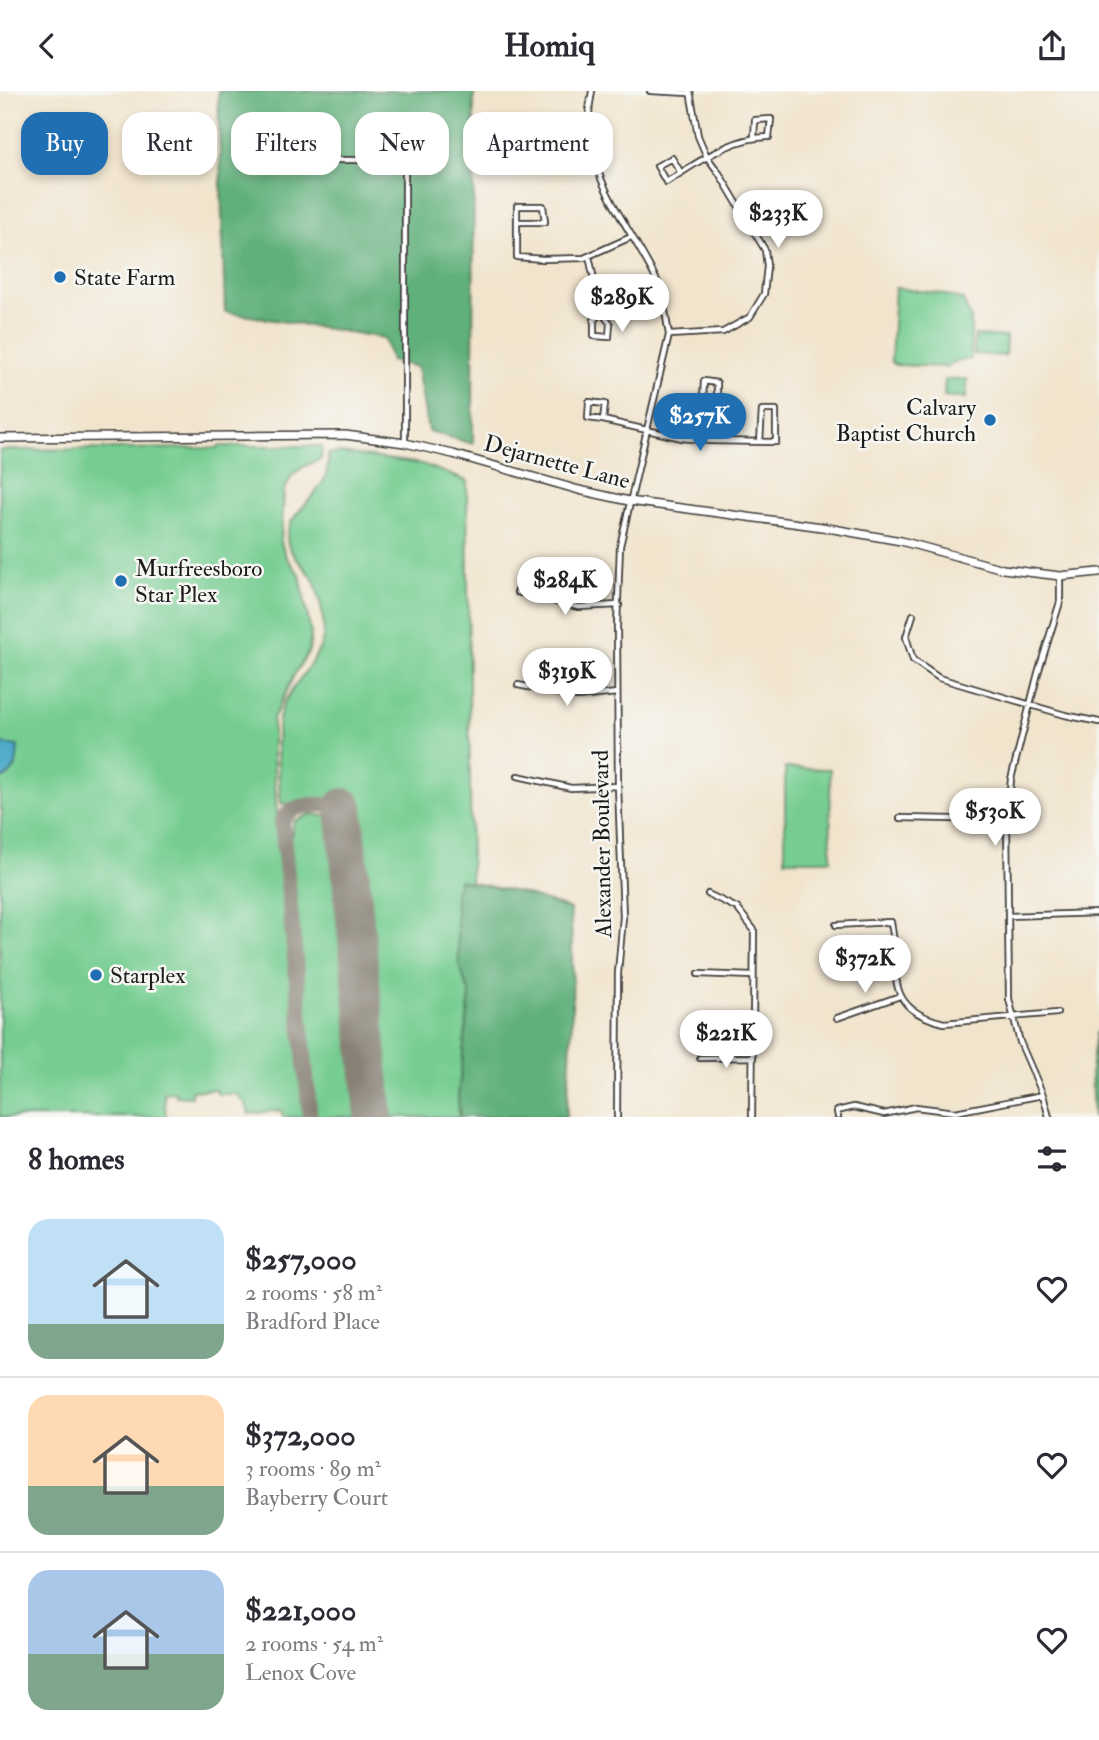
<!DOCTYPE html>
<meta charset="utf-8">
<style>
body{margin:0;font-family:"IM FELL Double Pica",serif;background:#f2f2f3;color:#2b2b33;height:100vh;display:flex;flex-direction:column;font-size:26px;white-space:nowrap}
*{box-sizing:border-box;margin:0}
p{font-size:23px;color:#7c7c81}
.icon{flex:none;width:38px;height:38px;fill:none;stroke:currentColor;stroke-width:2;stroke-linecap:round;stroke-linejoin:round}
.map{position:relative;height:1026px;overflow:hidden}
.drawer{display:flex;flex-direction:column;background:#fff;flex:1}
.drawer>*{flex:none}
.guide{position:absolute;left:21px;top:21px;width:700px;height:63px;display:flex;gap:14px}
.price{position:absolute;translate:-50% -60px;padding:0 16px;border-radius:24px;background:#fff;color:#222;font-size:23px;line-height:46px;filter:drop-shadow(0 2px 4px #0008)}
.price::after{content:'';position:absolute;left:50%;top:42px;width:21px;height:16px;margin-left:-10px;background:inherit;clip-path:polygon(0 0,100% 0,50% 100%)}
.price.selected{background:#1f6fb2;color:#fff}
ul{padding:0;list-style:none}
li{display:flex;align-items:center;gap:21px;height:175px;padding:0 28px}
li+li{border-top:2px solid #e1e1e2}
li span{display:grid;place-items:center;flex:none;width:196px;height:140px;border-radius:21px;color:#555}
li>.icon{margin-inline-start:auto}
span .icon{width:84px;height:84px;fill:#fffc;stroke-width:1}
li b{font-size:30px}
h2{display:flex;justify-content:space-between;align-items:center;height:84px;padding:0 28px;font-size:30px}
.pill{padding:0 24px;border-radius:21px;background:#fff;box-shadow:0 4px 10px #0003;font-size:24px;line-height:63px}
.pill.selected{background:#1f6fb2;color:#fff}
header{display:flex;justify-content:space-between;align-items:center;height:91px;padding:0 28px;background:#fff;font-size:32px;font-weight:700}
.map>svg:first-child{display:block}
.green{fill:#76cd92;stroke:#497457;stroke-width:2}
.forest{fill:#60b07c;stroke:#3e664c;stroke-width:2}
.water{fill:#48a8c7;stroke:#326272;stroke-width:2}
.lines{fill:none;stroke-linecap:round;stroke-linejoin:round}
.taxiway{stroke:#868074;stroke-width:16}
.runway{stroke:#868074;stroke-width:38}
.street-casing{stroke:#3c3a37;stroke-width:8}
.secondary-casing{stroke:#3c3a37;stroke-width:10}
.street{stroke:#fff;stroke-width:4.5}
.secondary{stroke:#fff;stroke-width:7}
.poi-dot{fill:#1f6fb2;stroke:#f6f6f2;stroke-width:2.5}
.labels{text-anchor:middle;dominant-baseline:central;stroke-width:5;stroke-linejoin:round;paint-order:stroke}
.poi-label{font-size:23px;fill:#1c1c1c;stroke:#f6f6f2;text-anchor:start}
.street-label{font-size:23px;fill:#1c1c1c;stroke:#f6f6f2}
</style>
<header><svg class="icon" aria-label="back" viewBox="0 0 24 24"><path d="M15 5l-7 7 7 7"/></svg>Homiq<svg class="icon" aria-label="share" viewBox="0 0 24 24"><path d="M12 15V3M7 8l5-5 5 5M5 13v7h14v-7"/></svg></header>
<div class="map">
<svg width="1099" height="1026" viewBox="0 0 1099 1026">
<rect width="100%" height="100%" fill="#f6f6f2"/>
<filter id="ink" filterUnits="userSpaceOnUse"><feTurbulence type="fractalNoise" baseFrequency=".0143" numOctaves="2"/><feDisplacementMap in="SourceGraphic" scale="14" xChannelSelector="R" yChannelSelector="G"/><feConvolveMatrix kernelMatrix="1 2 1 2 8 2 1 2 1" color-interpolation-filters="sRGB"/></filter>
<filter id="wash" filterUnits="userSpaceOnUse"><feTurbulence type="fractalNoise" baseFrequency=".00686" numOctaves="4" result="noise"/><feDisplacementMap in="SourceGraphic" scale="28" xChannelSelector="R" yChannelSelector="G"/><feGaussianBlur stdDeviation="1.57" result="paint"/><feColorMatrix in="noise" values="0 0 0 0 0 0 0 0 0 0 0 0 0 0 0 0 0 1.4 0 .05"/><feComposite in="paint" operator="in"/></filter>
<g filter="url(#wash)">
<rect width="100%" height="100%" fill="#f1e4cd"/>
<path class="green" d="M531,54L544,55L542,79L529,78Z
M895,197L938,202L963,209L971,228V268L951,272L947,276L895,274L891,270Z
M975,244L1006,246L1005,265L974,263Z
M967,288L966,307L944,305L945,289Z
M219,355H322L321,368L305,375L292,384L284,400L281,451L286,466L300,484L311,543L309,560L295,582L273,628V664L280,767L305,1026H283L281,1019L249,1023L246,1013L236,1003H218L216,998L191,1000V1006L176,1005L175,1001L164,1002L166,1026H0V753L2,718H0V359L217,357Z
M341,362L422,373L467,390L471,792L459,789V874L470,904L458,1006L459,1026H387L356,707L281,713C279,686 272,636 284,612C293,595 319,566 323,548C326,534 319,498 312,486C303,473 287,463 287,446C288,416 333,404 328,363Z
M785,677L830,678L831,769H785Z
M312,723L331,726L360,1026H315L289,758L294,730Z"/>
<path class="forest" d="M218,0H474L473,353L428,340L417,276L391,270L384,247L225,221Z
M459,789L522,802L570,818C575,887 572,956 566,1026H460L458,1006L470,904L459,874L455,802Z
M1099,941V1026H1093L1091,979L1096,942Z"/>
<path class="water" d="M0,653L18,655C17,671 17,684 0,688Z"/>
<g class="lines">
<path class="taxiway" d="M310,1026L282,731C289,710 326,713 344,716"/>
<path class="runway" d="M344,716L374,1026"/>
</g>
</g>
<g filter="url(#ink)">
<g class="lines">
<defs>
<path id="street" d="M592,0C575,78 627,127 658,192L663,208L669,244L620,455L617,535L618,695L623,826L618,882L617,1026
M650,0L689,2
M333,69H405V351
M681,82L672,67L657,75L666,91C698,72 730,46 769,46L771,28L755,29L754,46
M745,127L768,115
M517,131H545L543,115H517V166L543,168L584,167L631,146
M589,165L601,221L610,232L609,246L594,245V229L601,221
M669,244L723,241L750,226L764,203L767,175L765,159L719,82L707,66L698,45L690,0
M710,311L703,308L704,290L717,292V308L710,311V350
M603,329L588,327L589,311L605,313L603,329L682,347L710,350L776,351V319H762L760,351
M517,501L578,516L619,514
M913,524L906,546L913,569L939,587L1065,624L1099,631
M518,594L578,606L617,602
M518,685L571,697L618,695
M900,727L1007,729
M708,803L737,817L754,839L752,1026
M1008,825L1099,822
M836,834L891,831C901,880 880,917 944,932L1057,922
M698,883L753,885
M837,927L900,905
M700,967L753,966
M838,1026L837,1020L854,1016L884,1023L916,1016L955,1021L1043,1004
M1049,1026L1043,1004L1020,951L1009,908L1007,729L1011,688L1038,582L1060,511V485"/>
<path id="secondary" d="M0,347L345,344L405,352L453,363L579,399L629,410L822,436L901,450L1003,478L1060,485L1099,481"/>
</defs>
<use href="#street" class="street-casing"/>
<use href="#secondary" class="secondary-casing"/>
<use href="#street" class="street"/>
<use href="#secondary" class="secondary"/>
</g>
</g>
<g class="poi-dot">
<circle cx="60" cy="186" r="7"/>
<circle cx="990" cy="329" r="7"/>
<circle cx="121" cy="490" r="7"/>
<circle cx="96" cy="884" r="7"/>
</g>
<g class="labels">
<g class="poi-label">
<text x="74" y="186">State Farm</text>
<text x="976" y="316" text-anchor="end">Calvary<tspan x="976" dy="26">Baptist Church</tspan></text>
<text x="135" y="477">Murfreesboro<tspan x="135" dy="26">Star Plex</tspan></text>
<text x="110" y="884">Starplex</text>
</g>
<g class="street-label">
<text transform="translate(557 371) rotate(15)">Dejarnette Lane</text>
<text transform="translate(602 753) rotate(-91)">Alexander Boulevard</text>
</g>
</g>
</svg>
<b class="price" style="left:778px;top:159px">$233K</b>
<b class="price" style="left:622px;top:243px">$289K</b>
<b class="price selected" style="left:700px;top:362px">$257K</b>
<b class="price" style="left:565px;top:526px">$284K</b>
<b class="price" style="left:567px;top:617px">$319K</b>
<b class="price" style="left:995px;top:757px">$530K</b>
<b class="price" style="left:865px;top:904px">$372K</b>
<b class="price" style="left:726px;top:979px">$221K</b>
<div class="guide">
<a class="pill selected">Buy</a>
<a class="pill">Rent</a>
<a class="pill">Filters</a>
<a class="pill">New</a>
<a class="pill">Apartment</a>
</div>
</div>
<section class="drawer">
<h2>8 homes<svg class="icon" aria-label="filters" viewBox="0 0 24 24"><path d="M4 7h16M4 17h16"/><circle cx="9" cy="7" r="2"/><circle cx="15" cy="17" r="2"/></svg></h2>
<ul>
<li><span style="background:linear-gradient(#bfe0f5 75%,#7fa58c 0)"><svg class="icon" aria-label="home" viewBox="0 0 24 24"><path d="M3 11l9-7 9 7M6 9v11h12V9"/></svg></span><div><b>$257,000</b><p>2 rooms · 58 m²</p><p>Bradford Place</p></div><svg class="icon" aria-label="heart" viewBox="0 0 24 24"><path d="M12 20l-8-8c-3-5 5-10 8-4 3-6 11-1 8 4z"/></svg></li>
<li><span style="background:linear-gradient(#ffd9b3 65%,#7fa58c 0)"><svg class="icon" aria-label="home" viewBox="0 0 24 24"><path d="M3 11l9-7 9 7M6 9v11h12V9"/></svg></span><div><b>$372,000</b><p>3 rooms · 89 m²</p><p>Bayberry Court</p></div><svg class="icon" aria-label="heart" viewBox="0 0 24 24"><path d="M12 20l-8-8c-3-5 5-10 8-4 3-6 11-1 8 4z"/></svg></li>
<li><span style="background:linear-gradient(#a9c7e8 60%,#7fa58c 0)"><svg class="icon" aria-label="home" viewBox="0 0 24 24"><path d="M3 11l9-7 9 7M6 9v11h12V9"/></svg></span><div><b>$221,000</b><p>2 rooms · 54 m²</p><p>Lenox Cove</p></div><svg class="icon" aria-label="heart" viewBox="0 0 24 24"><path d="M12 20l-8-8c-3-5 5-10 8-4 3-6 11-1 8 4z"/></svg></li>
</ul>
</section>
